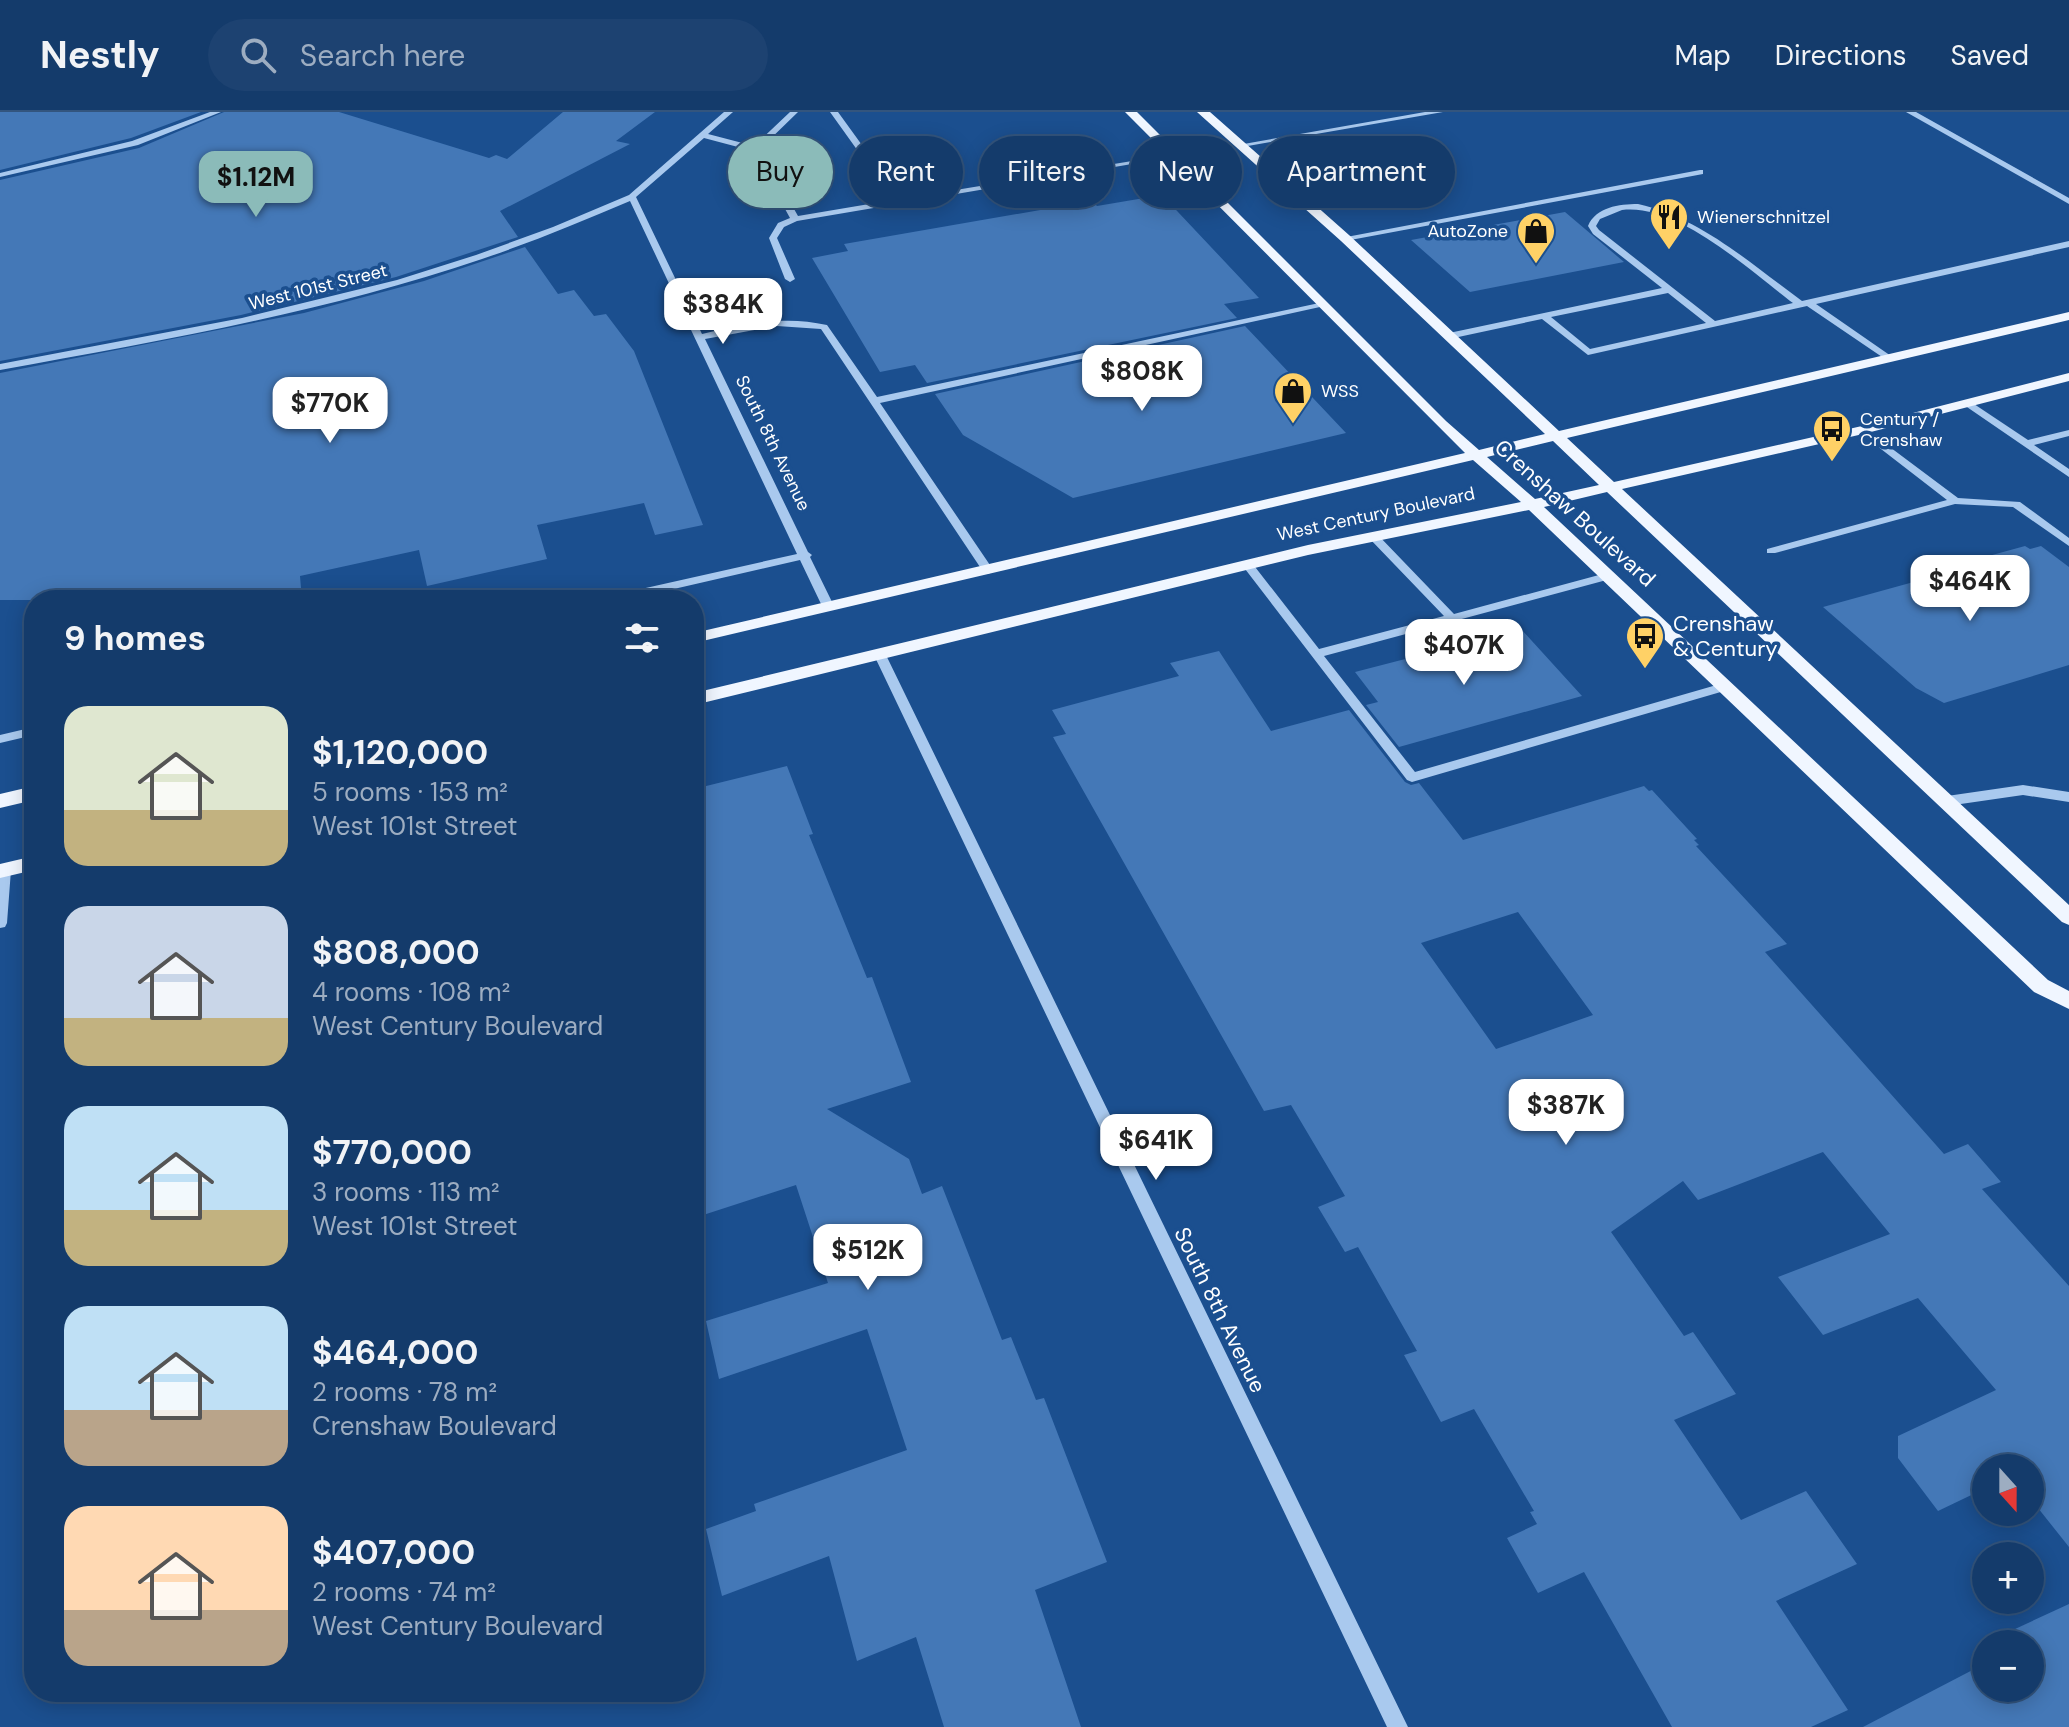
<!DOCTYPE html>
<meta charset="utf-8">
<style>
body{margin:0;font-family:"DM Sans",sans-serif;background:#1d4271;color:#f1f3f6;height:100vh;display:flex;flex-direction:column;font-size:30px;white-space:nowrap}
*{box-sizing:border-box;margin:0}
p{font-size:26px;color:#9dadc1}
.icon{flex:none;width:44px;height:44px;fill:none;stroke:currentColor;stroke-width:2;stroke-linecap:round;stroke-linejoin:round}
.map{position:relative;flex:1;overflow:hidden}
.sheet{position:absolute;left:24px;top:478px;width:680px;height:1112px;display:flex;flex-direction:column;background:#143b6b;border-radius:32px;box-shadow:0 4px 20px #0003,0 0 0 2px #33557e}
.sheet>*{flex:none}
.top-card{position:absolute;left:728px;top:24px;width:760px;height:72px;display:flex;gap:16px}
.needle{width:52px;rotate:159deg}
.tools{position:absolute;left:1972px;top:1342px;display:grid;gap:16px}
.tools a{display:grid;place-items:center;width:72px;height:72px;border-radius:50%;background:#143b6b;box-shadow:0 4px 20px #0003,0 0 0 2px #33557e;font-size:40px}
.price{position:absolute;translate:-50% -68px;padding:0 18px;border-radius:16px;background:#fff;color:#222;font-size:26px;line-height:52px;filter:drop-shadow(0 2px 4px #0008)}
.price::after{content:'';position:absolute;left:50%;top:48px;width:24px;height:18px;margin-left:-12px;background:inherit;clip-path:polygon(0 0,100% 0,50% 100%)}
.price.selected{background:#8bbbb9;color:#111}
ul{padding:0;list-style:none}
li{display:flex;align-items:center;gap:24px;height:200px;padding:0 40px}
li span{display:grid;place-items:center;flex:none;width:224px;height:160px;border-radius:24px;color:#555}
li>.icon{margin-inline-start:auto}
span .icon{width:96px;height:96px;fill:#fffc;stroke-width:1}
li b{font-size:34px}
h2{display:flex;justify-content:space-between;align-items:center;height:96px;padding:0 40px;font-size:34px}
.chip{padding:0 28px;border-radius:36px;background:#143b6b;box-shadow:0 4px 20px #0003,0 0 0 2px #33557e;font-size:28px;line-height:72px}
.chip.selected{background:#8bbbb9;color:#111}
header{display:flex;align-items:center;gap:48px;box-sizing:border-box;height:112px;padding:0 40px;background:#143b6b;border-bottom:2px solid #33557e}
header strong{font-size:38px}
nav{display:flex;gap:44px;margin-inline-start:auto;font-size:28px}
.search{width:560px;height:72px;background:#1d4271;display:flex;align-items:center;gap:20px;box-sizing:border-box;padding:0 28px;border-radius:44px;color:#9dadc1;font-size:30px}
.map>svg:first-child{display:block}
.building{fill:#4478b7;fill-rule:evenodd}
.lines{fill:none;stroke-linecap:round;stroke-linejoin:round}
.minor{fill:#a9c9ee;fill-rule:evenodd}
.major{fill:#f0f6ff;fill-rule:evenodd}
.labels{text-anchor:middle;dominant-baseline:central;stroke-width:7;stroke-linejoin:round;paint-order:stroke}
.far-poi-label{font-size:18px;fill:#fff;stroke:#1b4f8f;text-anchor:start}
.far-street-label{font-size:18px;fill:#fff;stroke:#1b4f8f}
.street-label{font-size:22px;fill:#fff;stroke:#1b4f8f}
.poi-label{font-size:22px;fill:#fff;stroke:#1b4f8f;text-anchor:start}
</style>
<header>
<strong>Nestly</strong>
<div class="search"><svg class="icon" aria-label="search" viewBox="0 0 24 24"><circle cx="10" cy="10" r="6"/><path d="M15 15l6 6"/></svg>Search here</div>
<nav><a>Map</a><a>Directions</a><a>Saved</a></nav>
</header>
<div class="map">
<svg width="2069" height="1615" viewBox="0 0 2069 1615">
<rect width="100%" height="100%" fill="#1b4f8f"/>
<path class="building" d="M0,0H201L131,26L0,58Z
M224,0H339L489,46L496,43L507,47L563,0H655L616,29L630,32L500,99L518,125L396,165L241,203L0,249V68L139,36Z
M1162,83L1259,186L1224,192L1237,206L927,271L915,253L880,260L812,146L848,139L844,132L1092,89L1097,94Z
M1565,100L1624,150L1470,180L1411,128Z
M525,135L558,182L574,178L594,204L606,202L634,239L703,413L655,423L644,391L537,413L547,447L427,474L419,438L300,464L302,488H0V261L304,201L424,169Z
M1245,214L1346,321L1073,386L963,323L935,282Z
M2025,434L2030,437L2041,434L2069,455V553L1944,591L1916,576L1823,495L1928,466L1923,462Z
M1521,517L1582,584L1399,635L1366,593L1378,590L1355,560Z
M1219,539L1271,619L1349,598L1405,670L1411,673L1419,671L1463,728L1644,674L1649,679L1652,678L1697,727L1694,728L1699,733L1696,734L1787,832L1765,840L1944,1042L1968,1032L2001,1070L1982,1077L2069,1174V1435L2030,1386V1356H1986V1376L1938,1399L1898,1346V1324L1996,1278L1918,1186L1823,1223L1778,1165L1890,1122L1823,1040L1698,1088L1683,1069L1611,1120L1684,1224L1693,1220L1736,1282L1674,1308L1741,1408L1806,1379L1857,1452L1776,1489L1848,1598L1811,1615H1672L1584,1460L1538,1481L1507,1426L1537,1412L1530,1400L1534,1399L1474,1297L1441,1310L1404,1243L1417,1239L1358,1135L1345,1140L1318,1095L1345,1084L1291,993L1264,999L1053,625L1066,622L1052,598L1179,564L1170,551ZM1518,800L1593,903L1496,937L1421,831Z
M787,654L813,722L809,723L867,866L872,865L911,970L827,997L909,1047L922,1082L942,1074L1002,1228L1011,1225L1036,1288L1044,1286L1107,1450L1035,1478L1081,1615H944L916,1525L857,1549L829,1444L722,1484L706,1417L756,1399L754,1392L907,1338L867,1217L719,1267L706,1209L828,1171L796,1073L694,1106V677Z
M2069,1492V1615H1863L1986,1551V1576H2030V1532H1991L1989,1529Z"/>
<g class="lines">
<path class="minor" d="M210,0H221L138,33L0,65V61L132,29Z
M724,0H733L708,22L754,34L790,0H798L760,37L798,104L893,88L830,0H838L901,87L1175,42L1179,44L797,109L784,115L777,126L795,167L790,170L785,167L769,126L778,111L790,106L753,39L704,26L636,85L702,222C745,212 784,203 827,213L877,285L1324,190L1329,193L880,291L994,459L988,462L984,461L821,217L777,214L705,227L808,440L812,443L810,445L834,494L828,498L822,494L800,448L626,488H604L610,484L797,442L630,89C581,110 532,130 482,147C325,200 162,229 0,258V252L242,206L397,168L476,143L553,115L629,83Z
M1425,0H1443L1242,35L1238,33Z
M1906,0H1916L2069,86V92Z
M1700,58H1703V62L1345,129L1341,126Z
M1638,92C1701,106 1751,152 1802,189L2069,129V135L1816,192L1891,244L1893,246L1888,249L1807,194L1588,243L1542,207L1449,227L1444,224L1449,221L1662,176L1593,122L1588,114C1596,95 1619,92 1638,92ZM1622,98C1678,91 1750,159 1793,191L1715,209L1599,118L1596,114L1600,107ZM1668,181L1706,211L1590,237L1551,205Z
M1968,288L2028,328L2069,318V324L2034,333L2069,357V365L1964,293L1963,291Z
M1863,315L1958,386L2020,390L2069,426V434L2013,395L1955,392L1775,441H1767V437L1947,388L1859,320L1858,318Z
M1373,421L1377,422L1454,502L1610,460L1616,464L1614,466L1324,544L1415,660L1727,570L1733,574L1731,577L1412,670L1407,668L1242,453L1244,451H1252L1319,537L1444,504L1369,426L1367,424Z
M879,537L885,541L1408,1615H1387L873,541Z
M34,615V623L0,631V623Z
M2023,673L2069,680V690L2023,683L1947,694L1940,689L1947,684Z
M4,753L11,758L7,811L5,815L0,816V754Z"/>
<path class="major" d="M1125,0H1137L1446,309L1479,338L1545,322L1341,129L1197,0H1210L1349,123L1559,319L2069,200V208L1567,326L1614,370L1862,314L2069,261V269L1863,322L1622,377L2069,793V813L2062,810L1607,380L1544,395L2048,868L2069,879V897L2034,880L1529,398L1308,443L694,593V581L1308,433L1521,390L1473,348L694,531V521L1465,341ZM1553,329L1599,373L1535,387L1487,345Z
M34,674V688L0,696V682Z
M34,744V758L0,766V752Z"/>
</g>
<defs>
<symbol id="restaurant-pin" viewBox="-11 -11 22 30"><path d="M0 17L-7.5 6A9.5 9.5 0 1 1 7.5 6Z" fill="#ffd166" stroke="#1b4f8f"/><path d="M-5-6h1v4h1v-4h1v4h1v-4h1v5L-1.5 .5V6h-2V.5L-5-1ZM5-6V6H3V1.5H1.5Q1.5-4 5-6Z" fill="#111"/></symbol>
<symbol id="shop-pin" viewBox="-11 -11 22 30"><path d="M0 17L-7.5 6A9.5 9.5 0 1 1 7.5 6Z" fill="#ffd166" stroke="#1b4f8f"/><path d="M-5-2.5h2.3a2.7 3.5 0 0 1 5.4 0H5L5.5 6h-11ZM-1.5-2.5h3a1.5 2.3 0 0 0-3 0Z" fill="#111"/></symbol>
<symbol id="bus-pin" viewBox="-11 -11 22 30"><path d="M0 17L-7.5 6A9.5 9.5 0 1 1 7.5 6Z" fill="#ffd166" stroke="#1b4f8f"/><path d="M-5-6H5V4H4V6H2V4H-2V6H-4V4H-5ZM-3.5-4V0h7V-4ZM-3.5 1.2v1.5H-2V1.2ZM2 1.2v1.5H3.5V1.2Z" fill="#111"/></symbol>
</defs>
<g fill-rule="evenodd">
<use href="#restaurant-pin" x="1647" y="83" width="44" height="60"/>
<use href="#shop-pin" x="1514" y="97" width="44" height="60"/>
<use href="#shop-pin" x="1271" y="257" width="44" height="60"/>
<use href="#bus-pin" x="1810" y="295" width="44" height="60"/>
<use href="#bus-pin" x="1623" y="502" width="44" height="60"/>
</g>
<g class="labels">
<g class="far-poi-label">
<text x="1697" y="105">Wienerschnitzel</text>
<text x="1508" y="119" text-anchor="end">AutoZone</text>
<text x="1321" y="279">WSS</text>
<text x="1860" y="307">Century /<tspan x="1860" dy="21">Crenshaw</tspan></text>
</g>
<g class="far-street-label">
<text transform="translate(318 175) rotate(-14)">West 101st Street</text>
<text transform="translate(773 331) rotate(64)">South 8th Avenue</text>
<text transform="translate(1376 402) rotate(-12)">West Century Boulevard</text>
</g>
<g class="street-label">
<text transform="translate(1575 401) rotate(42)">Crenshaw Boulevard</text>
<text transform="translate(1220 1198) rotate(64)">South 8th Avenue</text>
</g>
<g class="poi-label">
<text x="1673" y="511">Crenshaw<tspan x="1673" dy="25">&amp; Century</tspan></text>
</g>
</g>
</svg>
<div class="tools">
<a><svg class="needle" viewBox="-14 -14 28 28"><path d="M0-13l5 13h-10z" fill="#e53935"/><path d="M0 13l5-13h-10z" fill="#9dadc1"/></svg></a>
<a>+</a>
<a>−</a>
</div>
<b class="price selected" style="left:256px;top:107px">$1.12M</b>
<b class="price" style="left:723px;top:234px">$384K</b>
<b class="price" style="left:1142px;top:301px">$808K</b>
<b class="price" style="left:330px;top:333px">$770K</b>
<b class="price" style="left:1970px;top:511px">$464K</b>
<b class="price" style="left:1464px;top:575px">$407K</b>
<b class="price" style="left:1566px;top:1035px">$387K</b>
<b class="price" style="left:1156px;top:1070px">$641K</b>
<b class="price" style="left:868px;top:1180px">$512K</b>
<div class="top-card">
<a class="chip selected">Buy</a>
<a class="chip">Rent</a>
<a class="chip">Filters</a>
<a class="chip">New</a>
<a class="chip">Apartment</a>
</div>
<section class="sheet">
<h2>9 homes<svg class="icon" aria-label="filters" viewBox="0 0 24 24"><path d="M4 7h16M4 17h16"/><circle cx="9" cy="7" r="2"/><circle cx="15" cy="17" r="2"/></svg></h2>
<ul>
<li><span style="background:linear-gradient(#dfe7d0 65%,#c2b280 0)"><svg class="icon" aria-label="home" viewBox="0 0 24 24"><path d="M3 11l9-7 9 7M6 9v11h12V9"/></svg></span><div><b>$1,120,000</b><p>5 rooms · 153 m²</p><p>West 101st Street</p></div></li>
<li><span style="background:linear-gradient(#c9d6e8 70%,#c2b280 0)"><svg class="icon" aria-label="home" viewBox="0 0 24 24"><path d="M3 11l9-7 9 7M6 9v11h12V9"/></svg></span><div><b>$808,000</b><p>4 rooms · 108 m²</p><p>West Century Boulevard</p></div></li>
<li><span style="background:linear-gradient(#bfe0f5 65%,#c2b280 0)"><svg class="icon" aria-label="home" viewBox="0 0 24 24"><path d="M3 11l9-7 9 7M6 9v11h12V9"/></svg></span><div><b>$770,000</b><p>3 rooms · 113 m²</p><p>West 101st Street</p></div></li>
<li><span style="background:linear-gradient(#bfe0f5 65%,#b9a48a 0)"><svg class="icon" aria-label="home" viewBox="0 0 24 24"><path d="M3 11l9-7 9 7M6 9v11h12V9"/></svg></span><div><b>$464,000</b><p>2 rooms · 78 m²</p><p>Crenshaw Boulevard</p></div></li>
<li><span style="background:linear-gradient(#ffd9b3 65%,#b9a48a 0)"><svg class="icon" aria-label="home" viewBox="0 0 24 24"><path d="M3 11l9-7 9 7M6 9v11h12V9"/></svg></span><div><b>$407,000</b><p>2 rooms · 74 m²</p><p>West Century Boulevard</p></div></li>
</ul>
</section>
</div>
